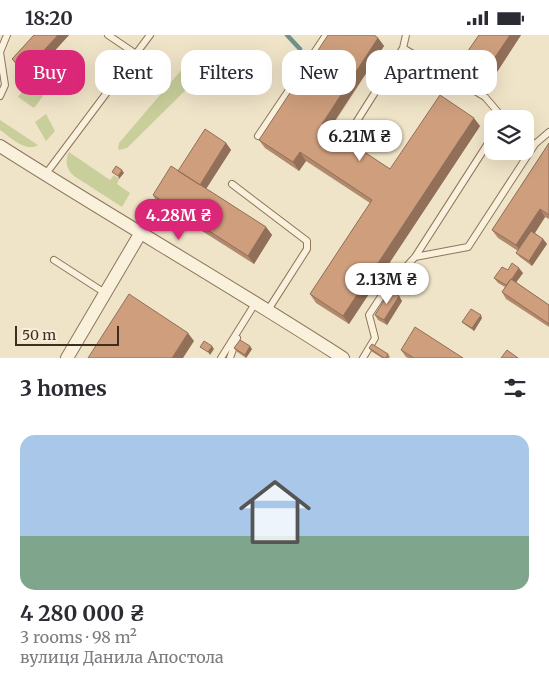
<!DOCTYPE html>
<meta charset="utf-8">
<style>
body{margin:0;font-family:Merriweather,serif;background:#f2f2f3;color:#2b2b33;height:100vh;display:flex;flex-direction:column;font-size:19px;white-space:nowrap}
*{box-sizing:border-box;margin:0}
p{font-size:16px;color:#7c7c81}
.icon{flex:none;width:28px;height:28px;fill:none;stroke:currentColor;stroke-width:2;stroke-linecap:round;stroke-linejoin:round}
.map{position:relative;height:323px;overflow:hidden}
.details{display:flex;flex-direction:column;background:#fff;flex:1}
.details>*{flex:none}
.top-card{position:absolute;left:15px;top:15px;width:520px;height:45px;display:flex;gap:10px}
.tools{position:absolute;left:484px;top:75px;display:grid;gap:10px}
.tools a{display:grid;place-items:center;width:50px;height:50px;border-radius:10px;background:#fff;box-shadow:0 5px 20px #0002;font-size:25px}
.scale{position:absolute;left:15px;bottom:12px;width:104px;box-sizing:border-box;padding-left:5px;border:2px solid #3d2e20;border-top:0;font-size:14px;line-height:18px;white-space:nowrap;color:#3d2e20;-webkit-text-stroke:4px #f7eed8;paint-order:stroke}
.price{position:absolute;translate:-50% -42px;padding:0 11px;border-radius:18px;background:#fff;color:#222;font-size:16px;line-height:32px;filter:drop-shadow(0 1px 2px #0008)}
.price::after{content:'';position:absolute;left:50%;top:30px;width:15px;height:11px;margin-left:-8px;background:inherit;clip-path:polygon(0 0,100% 0,50% 100%)}
.price.on{background:#db2777;color:#fff}
ul{padding:0;list-style:none}
li{display:grid;align-content:center;gap:10px;height:265px;padding:0 20px}
li+li{border-top:1px solid #e1e1e2}
li span{display:grid;place-items:center;height:155px;border-radius:15px;color:#555}
li>.icon{margin-inline-start:auto}
span .icon{width:90px;height:90px;fill:#fffc;stroke-width:1}
li b{font-size:21px}
h2{display:flex;justify-content:space-between;align-items:center;height:60px;padding:0 20px;font-size:21px}
.tag{padding:0 18px;border-radius:15px;background:#fff;box-shadow:0 5px 20px #0002;font-size:18px;line-height:45px}
.tag.on{background:#db2777;color:#fff}
.status{display:flex;justify-content:space-between;align-items:center;height:35px;padding:0 25px;background:#fff;direction:ltr}
.status svg{height:14px;fill:currentColor}
.map>svg:first-child{display:block}
.green{fill:#c9cf9b}
.lines{fill:none;stroke-linecap:round;stroke-linejoin:round}
.stream{stroke:#6f938a;stroke-width:4.5}
.service-casing{stroke:#8d765c;stroke-width:8}
.minor-casing{stroke:#8d765c;stroke-width:14}
.service{stroke:#faf1dc;stroke-width:6}
.minor{stroke:#faf1dc;stroke-width:12}
.wall{fill:#b2896c}
.shaded-wall{fill:#916f58}
.building{fill:#cf9f7d;stroke:#916f58}
</style>
<div class="status"><b>18:20</b><svg viewBox="0 0 49 12"><path d="M0 12V9h3v3zM5 12V6h3v6zM10 12V3h3v9zM15 12V0h3v12zM26 1h20v11H26zM47 4h2v5h-2z"/></svg></div>
<div class="map">
<svg width="549" height="323" viewBox="0 0 549 323">
<rect width="100%" height="100%" fill="#f0e4c8"/>
<path class="green" d="M195,19L208,31L207,34L127,113L119,115L118,113L119,108Z
M29,48L43,61L34,73L18,62Z
M46,79L55,96L46,106L35,87Z
M0,85L38,110C26,118 10,102 0,95Z
M69,117L110,145L114,140L119,144L117,149L130,158L122,172L74,141C67,135 64,126 69,117Z"/>
<g class="lines">
<path class="stream" d="M287,0L300,14"/>
<defs>
<path id="service" d="M108,0L136,19
M403,13L406,0
M0,61L5,50L0,17L7,0
M350,97L403,13L485,62L497,76L499,84
M258,101L326,0
M525,103L535,109L549,97
M45,140L150,0
M232,149L307,206V214L268,275
M415,222L468,212L535,109
M54,225L105,258
M221,323L256,267
M230,323L237,303
M363,323L375,303L369,280L386,254L415,222L492,102"/>
<path id="minor" d="M0,111C113,183 230,250 343,323
M67,323L140,199"/>
</defs>
<use href="#service" class="service-casing"/>
<use href="#minor" class="minor-casing"/>
<use href="#service" class="service"/>
<use href="#minor" class="minor"/>
</g>
<path class="wall" d="M34,0H69L30,43L17,31L12,24Z
M479,0H521L493,43L471,28L465,20Z
M378,3L384,11L330,94L390,134L480,91L349,289L316,268L310,259L370,168L306,126L299,136L265,113L259,105Z
M226,108L231,115L206,154L266,192L272,200L254,229L158,168L153,160Z
M549,108V184L545,182L535,198L543,204L547,209L532,231L520,222L516,218L518,216L498,203L492,195Z
M508,235L523,238L516,247L549,270V292L506,264L502,257L505,252L498,248L494,243Z
M399,261L402,266L387,290L378,285L375,280Z
M482,283L474,296L464,289L462,287Z
M234,313L252,314L246,323L236,316Z
M369,313L388,319L390,322L389,323H382L371,316Z
M401,315L463,323H408L406,322Z"/>
<path class="shaded-wall" d="M58,0H69L30,43L25,36Z
M510,0H521L493,43L487,34Z
M378,3L384,11L327,97L322,89Z
M474,83L480,91L349,289L343,281Z
M226,108L231,115L204,157L199,150Z
M300,117L306,126L299,136L293,127Z
M122,135L124,138L119,144L118,141Z
M540,174L545,182L522,218L516,210Z
M266,192L272,200L254,229L248,221Z
M543,204L547,209L532,231L529,226Z
M519,233L523,238L510,256L507,251Z
M399,261L402,266L387,290L384,285Z
M481,280L482,283L474,296L472,293Z
M188,298L194,306L183,323H172Z
M212,311L214,314L210,320L208,317Z
M250,311L252,314L246,323L245,320Z"/>
<path class="building" d="M34,0H58L25,36L12,24Z
M328,0H374L378,3L322,89L390,134L440,60L474,83L343,281L310,259L372,165L300,117L293,127L259,105Z
M479,0H510L487,34L465,20Z
M205,94L226,108L200,150L178,136Z
M549,108V180L540,174L516,210L492,195Z
M116,131L122,135L118,141L112,137Z
M171,131L266,192L248,221L153,160Z
M531,196L543,204L529,226L516,218Z
M512,228L519,233L512,244H511L506,250L494,243L502,232L508,235Z
M511,244L549,270V289L502,257Z
M390,256L399,261L384,285L375,280Z
M129,259L188,298L172,323H88Z
M471,274L481,280L472,293L462,287Z
M415,292L463,323H414L401,315Z
M240,305L250,311L245,320L234,313Z
M204,306L212,311L208,317L200,312Z
M372,309L388,319L386,323H384L369,313Z
M507,315L518,323H501Z"/>
</svg>
<div class="tools">
<a><svg class="icon" aria-label="layers" viewBox="0 0 24 24"><path d="M12 4l9 5-9 5-9-5zM3 14l9 5 9-5"/></svg></a>
</div>
<div class="scale">50 m</div>
<b class="price" style="left:360px;top:127px">6.21M ₴</b>
<b class="price on" style="left:179px;top:206px">4.28M ₴</b>
<b class="price" style="left:387px;top:270px">2.13M ₴</b>
<div class="top-card">
<a class="tag on">Buy</a>
<a class="tag">Rent</a>
<a class="tag">Filters</a>
<a class="tag">New</a>
<a class="tag">Apartment</a>
</div>
</div>
<section class="details">
<h2>3 homes<svg class="icon" aria-label="filters" viewBox="0 0 24 24"><path d="M4 7h16M4 17h16"/><circle cx="9" cy="7" r="2"/><circle cx="15" cy="17" r="2"/></svg></h2>
<ul>
<li><span style="background:linear-gradient(#a9c7e8 65%,#7fa58c 0)"><svg class="icon" aria-label="home" viewBox="0 0 24 24"><path d="M3 11l9-7 9 7M6 9v11h12V9"/></svg></span><div><b>4 280 000 ₴</b><p>3 rooms · 98 m²</p><p>вулиця Данила Апостола</p></div></li>
</ul>
</section>
